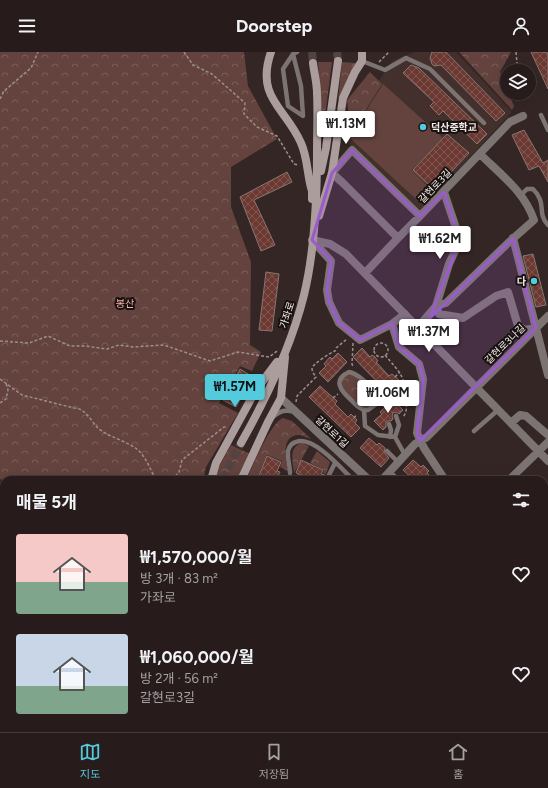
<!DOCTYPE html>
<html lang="ko">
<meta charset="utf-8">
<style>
body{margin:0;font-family:Figtree,"Noto Sans KR",sans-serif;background:#332928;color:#f1f3f6;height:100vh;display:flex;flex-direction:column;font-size:15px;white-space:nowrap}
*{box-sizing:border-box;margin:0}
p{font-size:13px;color:#a4a1a3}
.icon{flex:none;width:22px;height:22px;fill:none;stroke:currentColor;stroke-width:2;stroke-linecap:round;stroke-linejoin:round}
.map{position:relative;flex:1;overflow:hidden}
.sheet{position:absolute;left:0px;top:424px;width:548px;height:256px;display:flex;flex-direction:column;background:#271c1b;border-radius:12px 12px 0 0;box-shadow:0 4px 16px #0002,0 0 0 1px #433a3a}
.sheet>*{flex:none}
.controls{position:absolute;left:500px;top:12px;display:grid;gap:8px}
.controls a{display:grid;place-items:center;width:36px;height:36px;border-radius:50%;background:#271c1b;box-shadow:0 4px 16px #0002,0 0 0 1px #433a3a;font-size:20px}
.price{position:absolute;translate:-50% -34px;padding:0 9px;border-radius:4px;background:#fff;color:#222;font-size:13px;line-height:26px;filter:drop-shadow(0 1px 2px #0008)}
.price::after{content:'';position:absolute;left:50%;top:24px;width:12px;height:9px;margin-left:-6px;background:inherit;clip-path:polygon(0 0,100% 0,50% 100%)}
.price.current{background:#54cadd;color:#111}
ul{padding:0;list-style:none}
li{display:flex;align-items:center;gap:12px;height:100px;padding:0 16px}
li span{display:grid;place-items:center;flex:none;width:112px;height:80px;border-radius:4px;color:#555}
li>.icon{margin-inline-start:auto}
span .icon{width:48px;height:48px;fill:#fffc;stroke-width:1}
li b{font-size:17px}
h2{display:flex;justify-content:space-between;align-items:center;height:48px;padding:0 16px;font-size:17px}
header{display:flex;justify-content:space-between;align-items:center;height:52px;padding:0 16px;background:#271c1b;font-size:18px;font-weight:700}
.tabs{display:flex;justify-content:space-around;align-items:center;height:56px;border-top:1px solid #433a3a;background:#271c1b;font-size:11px;color:#a4a1a3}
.tabs a{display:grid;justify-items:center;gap:2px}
.tabs .current{color:#54cadd}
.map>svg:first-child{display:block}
.built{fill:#432f2b}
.forest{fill:url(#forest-crowns)}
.garden{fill:#64433e}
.building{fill:url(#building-cross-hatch);stroke:#877673}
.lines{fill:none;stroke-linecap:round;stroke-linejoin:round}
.secondary-tunnel{stroke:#514442;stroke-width:8;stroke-dasharray:8 4;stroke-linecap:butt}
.path{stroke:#9a8f8d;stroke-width:1.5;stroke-dasharray:3 2;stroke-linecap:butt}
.service{stroke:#7b7472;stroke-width:4.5}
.minor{stroke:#7b7472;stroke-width:8}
.secondary{stroke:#aa9d9b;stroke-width:8}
.marked{fill:#995cca;fill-opacity:0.2;stroke:#995cca;stroke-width:3;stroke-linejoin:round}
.poi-dot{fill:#54cadd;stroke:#171110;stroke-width:1.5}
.labels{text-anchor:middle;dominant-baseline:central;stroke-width:4;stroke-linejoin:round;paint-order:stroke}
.poi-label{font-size:10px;font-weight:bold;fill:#f4ebe9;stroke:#171110;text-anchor:start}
.street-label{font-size:10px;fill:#f4ebe9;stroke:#171110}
.park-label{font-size:10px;fill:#f8b3a7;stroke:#171110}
</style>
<header><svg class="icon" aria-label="menu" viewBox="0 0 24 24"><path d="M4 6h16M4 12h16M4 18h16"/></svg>Doorstep<svg class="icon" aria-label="person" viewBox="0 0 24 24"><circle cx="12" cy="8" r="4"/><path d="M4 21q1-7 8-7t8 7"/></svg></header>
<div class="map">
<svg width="548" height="680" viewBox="0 0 548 680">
<defs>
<pattern id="forest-crowns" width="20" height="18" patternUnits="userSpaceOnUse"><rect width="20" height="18" fill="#64433e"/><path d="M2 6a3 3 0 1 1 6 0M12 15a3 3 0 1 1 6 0" fill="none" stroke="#7b5e5a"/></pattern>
<pattern id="building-cross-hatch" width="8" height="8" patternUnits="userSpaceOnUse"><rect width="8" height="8" fill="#6b3931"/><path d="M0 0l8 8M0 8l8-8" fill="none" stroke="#81564f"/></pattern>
</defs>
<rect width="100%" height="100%" fill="#342624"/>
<path class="built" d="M414,0H456L512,60L420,158L348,91L349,55L378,30L392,9Z"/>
<path class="forest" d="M0,0H244L248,34L277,87L231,115V155L251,210L250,293L261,300L252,319L240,314L219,351L238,361L206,415L203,428L4,429L0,427Z
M459,0H511L500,20L507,38V41H508L514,54L512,58Z
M318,10H332L323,79Z
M342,10L356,11L338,48Z
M370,20L382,32L351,81L347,48Z
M353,320L375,340V353L364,358L341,339L342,326Z
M283,366L292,369L311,387C307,386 303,383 299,383C280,383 286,408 288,419L280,415L282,409L267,403L256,428H246C252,415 271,370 283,366Z
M302,391L309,394L294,421C293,410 288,395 302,391Z
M231,393L250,402L237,428H213L220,413Z
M317,399L330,410L326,422L323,421L324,418L310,411Z"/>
<path class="garden" d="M381,30L443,86L412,118L429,136L418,149L351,87V83L383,32Z"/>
<path class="building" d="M432,0H446L505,61L496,69L441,13L434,14L432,12L430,6Z
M531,0H547L548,3V37Z
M411,13L419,16L487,82L477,92L443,59L439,63L430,54L434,50L403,21Z
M524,78L543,111L548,108V130L539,114L529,118L512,83Z
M447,82L469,101L434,138L413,118Z
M287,120L292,130L254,148L275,193L261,199L240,145Z
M533,202L546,253L536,255L523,204Z
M266,220L279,222L272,279L259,278Z
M362,296L370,305L372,303L375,305L378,309L376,310L389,324L392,322L399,328L396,331L401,337L392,345L353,305Z
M338,301L347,310L328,330L319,321L326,314L324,312L330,305L332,307Z
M240,317L253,325L236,355L223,348Z
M320,334L337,349L335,352L348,365L351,362L357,368L355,371L360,376L351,385L309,345Z
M393,348L403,358L399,362L396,360L393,361L392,364L393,367L391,369H386V375L383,378L374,369L382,362L380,360Z
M369,386L377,393L379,391L385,396L384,400L389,406L381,415L360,396Z
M267,404L281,410L277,419L280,420L276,428H257Z
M301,408L323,418L321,422L325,423V428H311L296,421Z
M413,408L421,415L423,413L429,419L427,421L434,428H414L403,418Z"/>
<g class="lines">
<path class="secondary-tunnel" d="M312,0L313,11
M337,0L338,9
M224,428L226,421L241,391"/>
<path class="path" d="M184,0L193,13L212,22L245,51L244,62L257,75L277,84L294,112L298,113
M516,0L517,11
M379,10L389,0
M0,47L4,39L31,16L38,0
M0,289L29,291L48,284L70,294H85L107,297L119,293L133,295L164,293L210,309L238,300L269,305L277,299
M353,291L352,312L353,315
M374 298a7 7 0 1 1 14 0a7 7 0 1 1-14 0Z
M385,303C400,321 405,323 406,347C407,354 407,360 403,365
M395,325L400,320
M0,327L22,343L74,356C86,356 91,370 99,377C111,386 127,389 138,398C146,405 151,419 156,428
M333,346L338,342
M296,350L297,344L316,325C314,322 312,320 312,316C313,312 330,301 335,299L336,296L347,287
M0,351L6,347L8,338L6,331
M354,366L357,362
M172,428L179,420L182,408L224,375H227
M0,446L4,444
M0,452L4,453
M416,676L420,680
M472,676L476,680"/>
<path class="service" d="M293,2L301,34L303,64L288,54L283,17L293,2L297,0
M362,9L385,18L406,6L430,17L484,71
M541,63L548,78
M521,143L527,137H533C548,152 536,160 548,173
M364,358C358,356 355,352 351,348C341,339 332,328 349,320C357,321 371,334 375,340C378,345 377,349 375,353L368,358H364L365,374L378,383L395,385
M396,364L399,373L395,385L405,403
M273,365C279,359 286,357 294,360
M389,372L391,378L390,385
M474,379L498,358
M387,399L398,410
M290,421C290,414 287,406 288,399C289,395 292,391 296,390C313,383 342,417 353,428
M329,428V423L335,411
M291,676L292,680
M303,680L321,676"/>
<path class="minor" d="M480,102C501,123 524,139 534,168L508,191L446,251L436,254L439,262L463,266L496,244L508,240L518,274L525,278L536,276
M398,186L344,132L332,121L352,98L420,164
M513,186L548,323
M312,188L330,192L346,202L548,409
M312,188L331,209L327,238L329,250L339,271L360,288L392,272
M365,221L398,186L420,164L510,70L523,64
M405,262L392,272L399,295L419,312L423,327L417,381L424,396L445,428
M418,275L436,254L449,212L460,188L444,140
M281,346L369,428
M511,371L520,363L526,364L548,383
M389,421L396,428
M382,428L415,392L427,385L548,264
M509,428L548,390
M544,450L548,452
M544,463L548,459
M0,486L4,490
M544,512L548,516
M0,548L4,541
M0,553L4,555
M0,564L4,565
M544,606L548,603
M544,622L548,626
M0,628L4,611
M0,656L4,658
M45,676L53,680
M179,676L181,680
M500,676L504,680
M20,680L21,676
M75,680L76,676
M147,680L149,676
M341,680L345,676"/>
<path class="secondary" d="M271,0C255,46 286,56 301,91C308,106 307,124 312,139V147
M321,119L326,96L338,9
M319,164L332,121L343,46L355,20L362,9V0
M241,391C267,345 291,295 304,243C315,198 317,147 317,101C317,81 318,61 317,41C317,31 314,20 313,11
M211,428L216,411L256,338L277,310
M241,428L268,370L281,346L285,305
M226,676L227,680
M235,676L236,680
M247,676L248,680"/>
</g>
<path class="marked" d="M352,98L420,164L444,140L460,188L430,266L513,186L536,276L420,389L417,381L423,327L419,312L399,295L392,272L360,288L339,271L329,250L327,238L331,209L312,188L332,121Z"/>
<g class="poi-dot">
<circle cx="423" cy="75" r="4"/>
<circle cx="534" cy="229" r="4"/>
</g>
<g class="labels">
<g class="poi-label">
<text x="431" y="75">덕산중학교</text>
<text x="526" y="229" text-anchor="end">다</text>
</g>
<g class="street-label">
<text transform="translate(435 134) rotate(-46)">갈현로3길</text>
<text transform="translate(287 263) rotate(-72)">가좌로</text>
<text transform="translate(505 292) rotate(-44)">갈현로3나길</text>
<text transform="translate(332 380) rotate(43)">갈현로1길</text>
</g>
<g class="park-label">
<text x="125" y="251">봉산</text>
</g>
</g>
</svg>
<div class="controls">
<a><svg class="icon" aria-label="layers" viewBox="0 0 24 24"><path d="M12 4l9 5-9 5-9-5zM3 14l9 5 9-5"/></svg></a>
</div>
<b class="price" style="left:346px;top:93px">₩1.13M</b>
<b class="price" style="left:440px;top:208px">₩1.62M</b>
<b class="price" style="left:429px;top:301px">₩1.37M</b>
<b class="price current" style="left:235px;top:356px">₩1.57M</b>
<b class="price" style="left:388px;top:362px">₩1.06M</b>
<section class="sheet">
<h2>매물 5개<svg class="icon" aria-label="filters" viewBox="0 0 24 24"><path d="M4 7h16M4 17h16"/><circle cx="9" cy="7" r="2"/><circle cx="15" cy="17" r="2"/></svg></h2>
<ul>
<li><span style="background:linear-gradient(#f6c9c9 60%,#7fa58c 0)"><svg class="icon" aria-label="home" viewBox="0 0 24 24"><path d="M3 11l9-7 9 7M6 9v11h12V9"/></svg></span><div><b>₩1,570,000/월</b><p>방 3개 · 83 m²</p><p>가좌로</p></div><svg class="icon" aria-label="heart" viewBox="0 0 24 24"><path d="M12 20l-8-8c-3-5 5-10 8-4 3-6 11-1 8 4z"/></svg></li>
<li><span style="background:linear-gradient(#c9d6e8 65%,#7fa58c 0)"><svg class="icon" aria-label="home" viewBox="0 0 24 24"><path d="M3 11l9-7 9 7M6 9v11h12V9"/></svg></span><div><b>₩1,060,000/월</b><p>방 2개 · 56 m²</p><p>갈현로3길</p></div><svg class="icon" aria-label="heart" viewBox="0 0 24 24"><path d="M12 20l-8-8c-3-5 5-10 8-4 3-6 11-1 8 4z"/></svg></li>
</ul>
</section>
</div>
<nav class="tabs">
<a class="current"><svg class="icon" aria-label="map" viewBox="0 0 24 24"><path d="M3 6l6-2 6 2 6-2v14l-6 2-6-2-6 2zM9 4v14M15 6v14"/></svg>지도</a>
<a><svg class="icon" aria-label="saved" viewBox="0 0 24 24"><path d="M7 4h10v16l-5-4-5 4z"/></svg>저장됨</a>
<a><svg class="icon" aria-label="home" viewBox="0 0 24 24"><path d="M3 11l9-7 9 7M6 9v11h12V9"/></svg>홈</a>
</nav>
